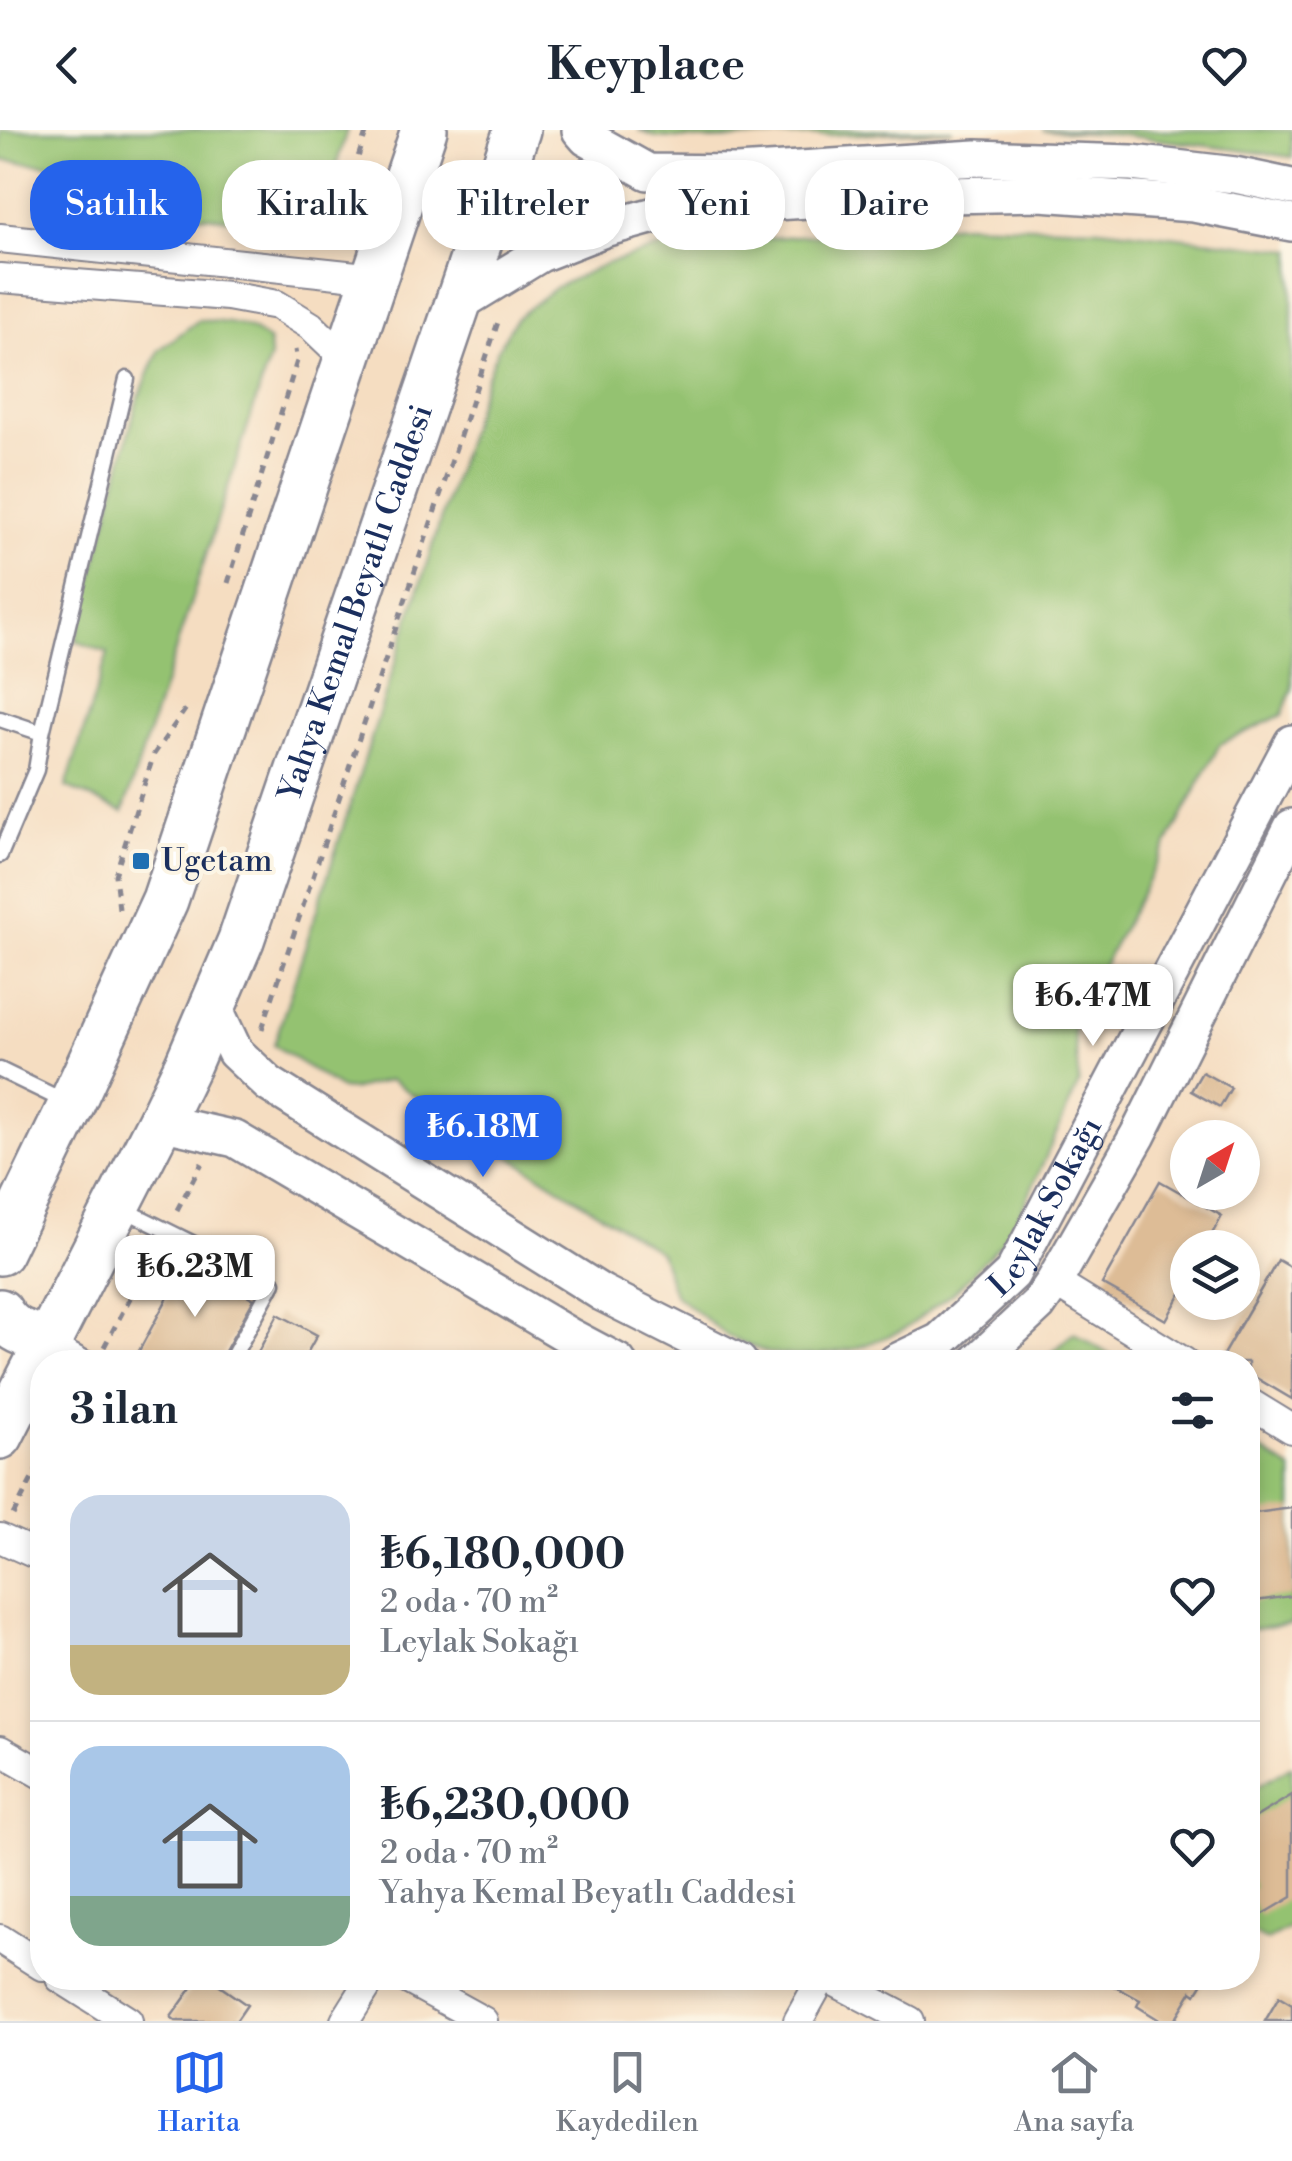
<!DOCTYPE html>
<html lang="tr">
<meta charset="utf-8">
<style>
body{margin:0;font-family:"Libre Bodoni",serif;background:#f2f2f3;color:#1f2937;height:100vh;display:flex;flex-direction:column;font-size:38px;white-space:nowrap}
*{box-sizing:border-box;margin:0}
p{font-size:32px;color:#747a83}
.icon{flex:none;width:55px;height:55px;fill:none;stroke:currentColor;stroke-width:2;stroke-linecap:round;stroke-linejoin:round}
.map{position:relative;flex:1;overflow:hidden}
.sheet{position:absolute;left:30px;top:1220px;width:1230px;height:640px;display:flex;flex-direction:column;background:#fff;border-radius:40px;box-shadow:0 5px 15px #0003}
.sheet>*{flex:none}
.hud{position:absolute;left:30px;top:30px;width:1232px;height:90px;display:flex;gap:20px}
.needle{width:65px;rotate:39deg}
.controls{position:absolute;left:1170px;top:990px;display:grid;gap:20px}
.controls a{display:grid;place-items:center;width:90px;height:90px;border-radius:50%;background:#fff;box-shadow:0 5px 15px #0003;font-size:50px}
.price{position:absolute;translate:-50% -85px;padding:0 22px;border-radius:20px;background:#fff;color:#222;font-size:32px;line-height:65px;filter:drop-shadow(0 2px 5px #0008)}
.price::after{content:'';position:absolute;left:50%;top:60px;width:30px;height:22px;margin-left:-15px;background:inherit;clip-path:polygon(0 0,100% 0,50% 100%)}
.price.on{background:#2563eb;color:#fff}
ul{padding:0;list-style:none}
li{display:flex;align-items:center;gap:30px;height:250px;padding:0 40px}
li+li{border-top:2px solid #e0e1e3}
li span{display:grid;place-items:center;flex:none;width:280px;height:200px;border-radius:30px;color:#555}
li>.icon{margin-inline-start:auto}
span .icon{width:120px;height:120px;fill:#fffc;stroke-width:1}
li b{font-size:42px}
h2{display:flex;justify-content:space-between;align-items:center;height:120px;padding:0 40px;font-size:42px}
.tag{padding:0 35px;border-radius:40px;background:#fff;box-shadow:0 5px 15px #0003;font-size:35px;line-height:90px}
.tag.on{background:#2563eb;color:#fff}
header{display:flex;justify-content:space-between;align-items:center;height:130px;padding:0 40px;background:#fff;font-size:45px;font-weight:700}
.dock{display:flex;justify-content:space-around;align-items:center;height:140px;border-top:2px solid #e0e1e3;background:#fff;font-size:28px;color:#747a83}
.dock a{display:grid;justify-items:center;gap:5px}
.dock .on{color:#2563eb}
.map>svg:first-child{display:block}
.green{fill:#94c271;stroke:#587868;stroke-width:2.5}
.building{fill:#ddbc96}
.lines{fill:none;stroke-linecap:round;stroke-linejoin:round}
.service-casing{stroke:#888690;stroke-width:19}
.minor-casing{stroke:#888690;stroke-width:32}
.tertiary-casing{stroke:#888690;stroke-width:40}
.primary-casing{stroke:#888690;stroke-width:50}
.path{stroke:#888690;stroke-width:5;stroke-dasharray:8 8;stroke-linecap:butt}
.service{stroke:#fff;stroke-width:14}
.minor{stroke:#fff;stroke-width:28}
.tertiary{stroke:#fff;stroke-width:35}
.primary{stroke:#fff;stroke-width:45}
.poi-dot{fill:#1f6fb2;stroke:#fcf5e5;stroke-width:4}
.labels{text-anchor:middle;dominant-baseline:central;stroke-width:8;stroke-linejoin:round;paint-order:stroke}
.street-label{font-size:32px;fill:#1b2f5e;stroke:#fcf5e5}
.poi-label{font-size:32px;fill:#1b2f5e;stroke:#fcf5e5;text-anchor:start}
</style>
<header><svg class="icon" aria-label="back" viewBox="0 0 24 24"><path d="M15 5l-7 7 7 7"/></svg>Keyplace<svg class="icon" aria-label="heart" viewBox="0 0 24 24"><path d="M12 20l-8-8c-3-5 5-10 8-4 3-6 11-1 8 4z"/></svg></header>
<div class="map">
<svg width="1292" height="1891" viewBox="0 0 1292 1891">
<rect width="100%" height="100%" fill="#fcf5e5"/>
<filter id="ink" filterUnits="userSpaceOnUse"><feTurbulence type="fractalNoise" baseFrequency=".01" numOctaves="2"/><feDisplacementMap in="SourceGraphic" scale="20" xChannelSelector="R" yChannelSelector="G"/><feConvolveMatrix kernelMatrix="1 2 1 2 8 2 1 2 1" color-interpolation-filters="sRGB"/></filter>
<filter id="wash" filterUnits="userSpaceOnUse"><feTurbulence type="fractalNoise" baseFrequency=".0048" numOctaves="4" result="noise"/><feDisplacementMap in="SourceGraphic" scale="40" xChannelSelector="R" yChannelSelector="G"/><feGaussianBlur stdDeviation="2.25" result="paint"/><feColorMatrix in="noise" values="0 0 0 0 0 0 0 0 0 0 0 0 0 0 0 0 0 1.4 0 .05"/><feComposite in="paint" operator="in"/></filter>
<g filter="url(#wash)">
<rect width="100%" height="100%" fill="#f5ddc1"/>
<path class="green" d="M0,0H347L319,91L295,96L188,84L155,45L0,30Z
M638,0H953L708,10L656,7Z
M1042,0H1292V27L1123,5Z
M964,94L1099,98L1292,120V559L1282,585L1220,614L1073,893L1079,953L1013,1100L957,1159L902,1201L854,1219L819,1225L796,1226L768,1223L727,1206L674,1164L660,1122L390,950L351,960L341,959L274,915L483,256L497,221L516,188L556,157L605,134L671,115Z
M199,190C227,192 247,192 269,212L270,227L123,682L66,657L108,523L76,511L137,271L159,220Z
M1074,1203L1121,1232H1042Z
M1248,1312L1292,1340V1494L1248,1500Z
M1292,1636V1796L1267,1810L1248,1800V1662Z"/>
<g id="blocks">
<path class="building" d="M1202,942L1231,958L1220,977L1191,961Z
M1160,1051L1222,1086L1204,1118H1188V1151L1166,1190L1102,1154Z
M1278,1130L1292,1138V1269L1248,1243V1232H1229L1221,1228Z
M187,1132L254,1169L219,1232H133Z
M278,1184L317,1205L302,1232H253Z
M1292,1378V1466L1248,1472V1384Z
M1292,1665V1767L1260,1786L1248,1767V1760L1254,1757L1248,1745V1692Z
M199,1848H208L247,1875L236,1891H176L171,1887Z
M1100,1848H1206L1196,1864L1192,1861L1174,1891H1161L1137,1876L1140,1870Z
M1279,1867L1292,1875V1891H1265Z"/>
</g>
</g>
<g filter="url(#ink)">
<use href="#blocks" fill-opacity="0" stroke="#888690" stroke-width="2.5"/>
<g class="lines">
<defs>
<path id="service" d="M0,589L42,603L36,640L0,725
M42,603L127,249
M0,940L66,972
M123,1079L273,1153L230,1232
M55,1212L92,1232"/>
<path id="minor" d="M0,108L375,148
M0,148L228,166L277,175L311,196L335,219L346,235
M1054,1152L1184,1232
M1248,1272L1292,1299
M0,1408L42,1427
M0,1620L42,1644
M0,1809L42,1836
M60,1848L128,1891
M405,1848L483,1891
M828,1848L910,1891
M345,1891L372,1848
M798,1891L822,1848"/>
<g id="tertiary">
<path d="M580,0L587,8L648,42L737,43L976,28L1132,33L1235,45L1292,57"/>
<path d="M458,174L540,124L604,99L658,84L725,75L858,67L1040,63L1194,74L1292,93"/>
<path d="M213,875L235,922L269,954L602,1163L739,1232"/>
<path d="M160,992L235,1009L571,1207L618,1232"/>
<path id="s1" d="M896,1232L940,1211L1012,1144L1292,613"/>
<path d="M977,1232L1038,1175L1054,1152L1138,1005L1292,697"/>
</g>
<g id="primary">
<path d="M0,1122L71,975L165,770L424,0"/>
<path d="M0,1182C11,1202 29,1205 50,1210"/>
<path id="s2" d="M0,1306L160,992L188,934L241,810L517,0"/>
</g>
</defs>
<use href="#service" class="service-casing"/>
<use href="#minor" class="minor-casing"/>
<use href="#tertiary" class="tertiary-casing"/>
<use href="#primary" class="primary-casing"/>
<path class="path" d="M531,94L543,51
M319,113L327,92L346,64L367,0
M228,453L297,231L295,220
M119,779L115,745L154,624L187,577
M262,899L499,189
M177,1080L202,1033
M104,1217L155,1121
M13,1385L42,1330"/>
<use href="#service" class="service"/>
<use href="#minor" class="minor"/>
<use href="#tertiary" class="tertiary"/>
<use href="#primary" class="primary"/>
</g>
</g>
<rect class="poi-dot" x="131" y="721" width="20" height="20" rx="5"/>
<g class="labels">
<g class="street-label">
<text stroke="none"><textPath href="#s2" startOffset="908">Yahya Kemal Beyatlı Caddesi</textPath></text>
<text stroke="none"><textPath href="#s1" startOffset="222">Leylak Sokağı</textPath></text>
</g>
<g class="poi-label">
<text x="161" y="731">Ugetam</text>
</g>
</g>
</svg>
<div class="controls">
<a><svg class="needle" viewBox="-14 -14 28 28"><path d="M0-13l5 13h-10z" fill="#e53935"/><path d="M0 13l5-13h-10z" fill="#747a83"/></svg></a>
<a><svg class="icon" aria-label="layers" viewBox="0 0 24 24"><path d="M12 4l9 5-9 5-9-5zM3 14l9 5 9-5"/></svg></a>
</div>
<b class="price" style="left:1093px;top:919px">₺6.47M</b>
<b class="price on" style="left:483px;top:1050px">₺6.18M</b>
<b class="price" style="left:195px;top:1190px">₺6.23M</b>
<div class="hud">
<a class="tag on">Satılık</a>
<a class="tag">Kiralık</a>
<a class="tag">Filtreler</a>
<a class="tag">Yeni</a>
<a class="tag">Daire</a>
</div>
<section class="sheet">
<h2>3 ilan<svg class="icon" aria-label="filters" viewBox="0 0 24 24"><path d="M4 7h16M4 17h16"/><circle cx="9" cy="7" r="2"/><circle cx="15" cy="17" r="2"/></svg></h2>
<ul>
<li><span style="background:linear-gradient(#c9d6e8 75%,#c2b280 0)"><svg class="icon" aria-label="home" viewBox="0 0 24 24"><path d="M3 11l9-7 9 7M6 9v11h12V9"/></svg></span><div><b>₺6,180,000</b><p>2 oda · 70 m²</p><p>Leylak Sokağı</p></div><svg class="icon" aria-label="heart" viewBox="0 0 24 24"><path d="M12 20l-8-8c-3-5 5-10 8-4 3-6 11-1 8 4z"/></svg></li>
<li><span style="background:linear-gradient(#a9c7e8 75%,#7fa58c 0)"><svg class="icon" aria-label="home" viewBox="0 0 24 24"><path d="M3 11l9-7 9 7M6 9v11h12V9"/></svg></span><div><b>₺6,230,000</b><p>2 oda · 70 m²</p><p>Yahya Kemal Beyatlı Caddesi</p></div><svg class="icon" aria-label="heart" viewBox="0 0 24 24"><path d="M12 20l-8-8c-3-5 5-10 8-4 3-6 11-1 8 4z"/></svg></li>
</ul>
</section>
</div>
<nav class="dock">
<a class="on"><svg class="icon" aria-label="map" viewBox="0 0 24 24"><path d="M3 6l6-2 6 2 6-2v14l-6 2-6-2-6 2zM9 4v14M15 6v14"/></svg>Harita</a>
<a><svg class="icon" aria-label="saved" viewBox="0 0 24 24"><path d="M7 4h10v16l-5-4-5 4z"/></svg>Kaydedilen</a>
<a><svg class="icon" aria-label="home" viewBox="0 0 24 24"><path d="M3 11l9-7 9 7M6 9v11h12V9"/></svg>Ana sayfa</a>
</nav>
